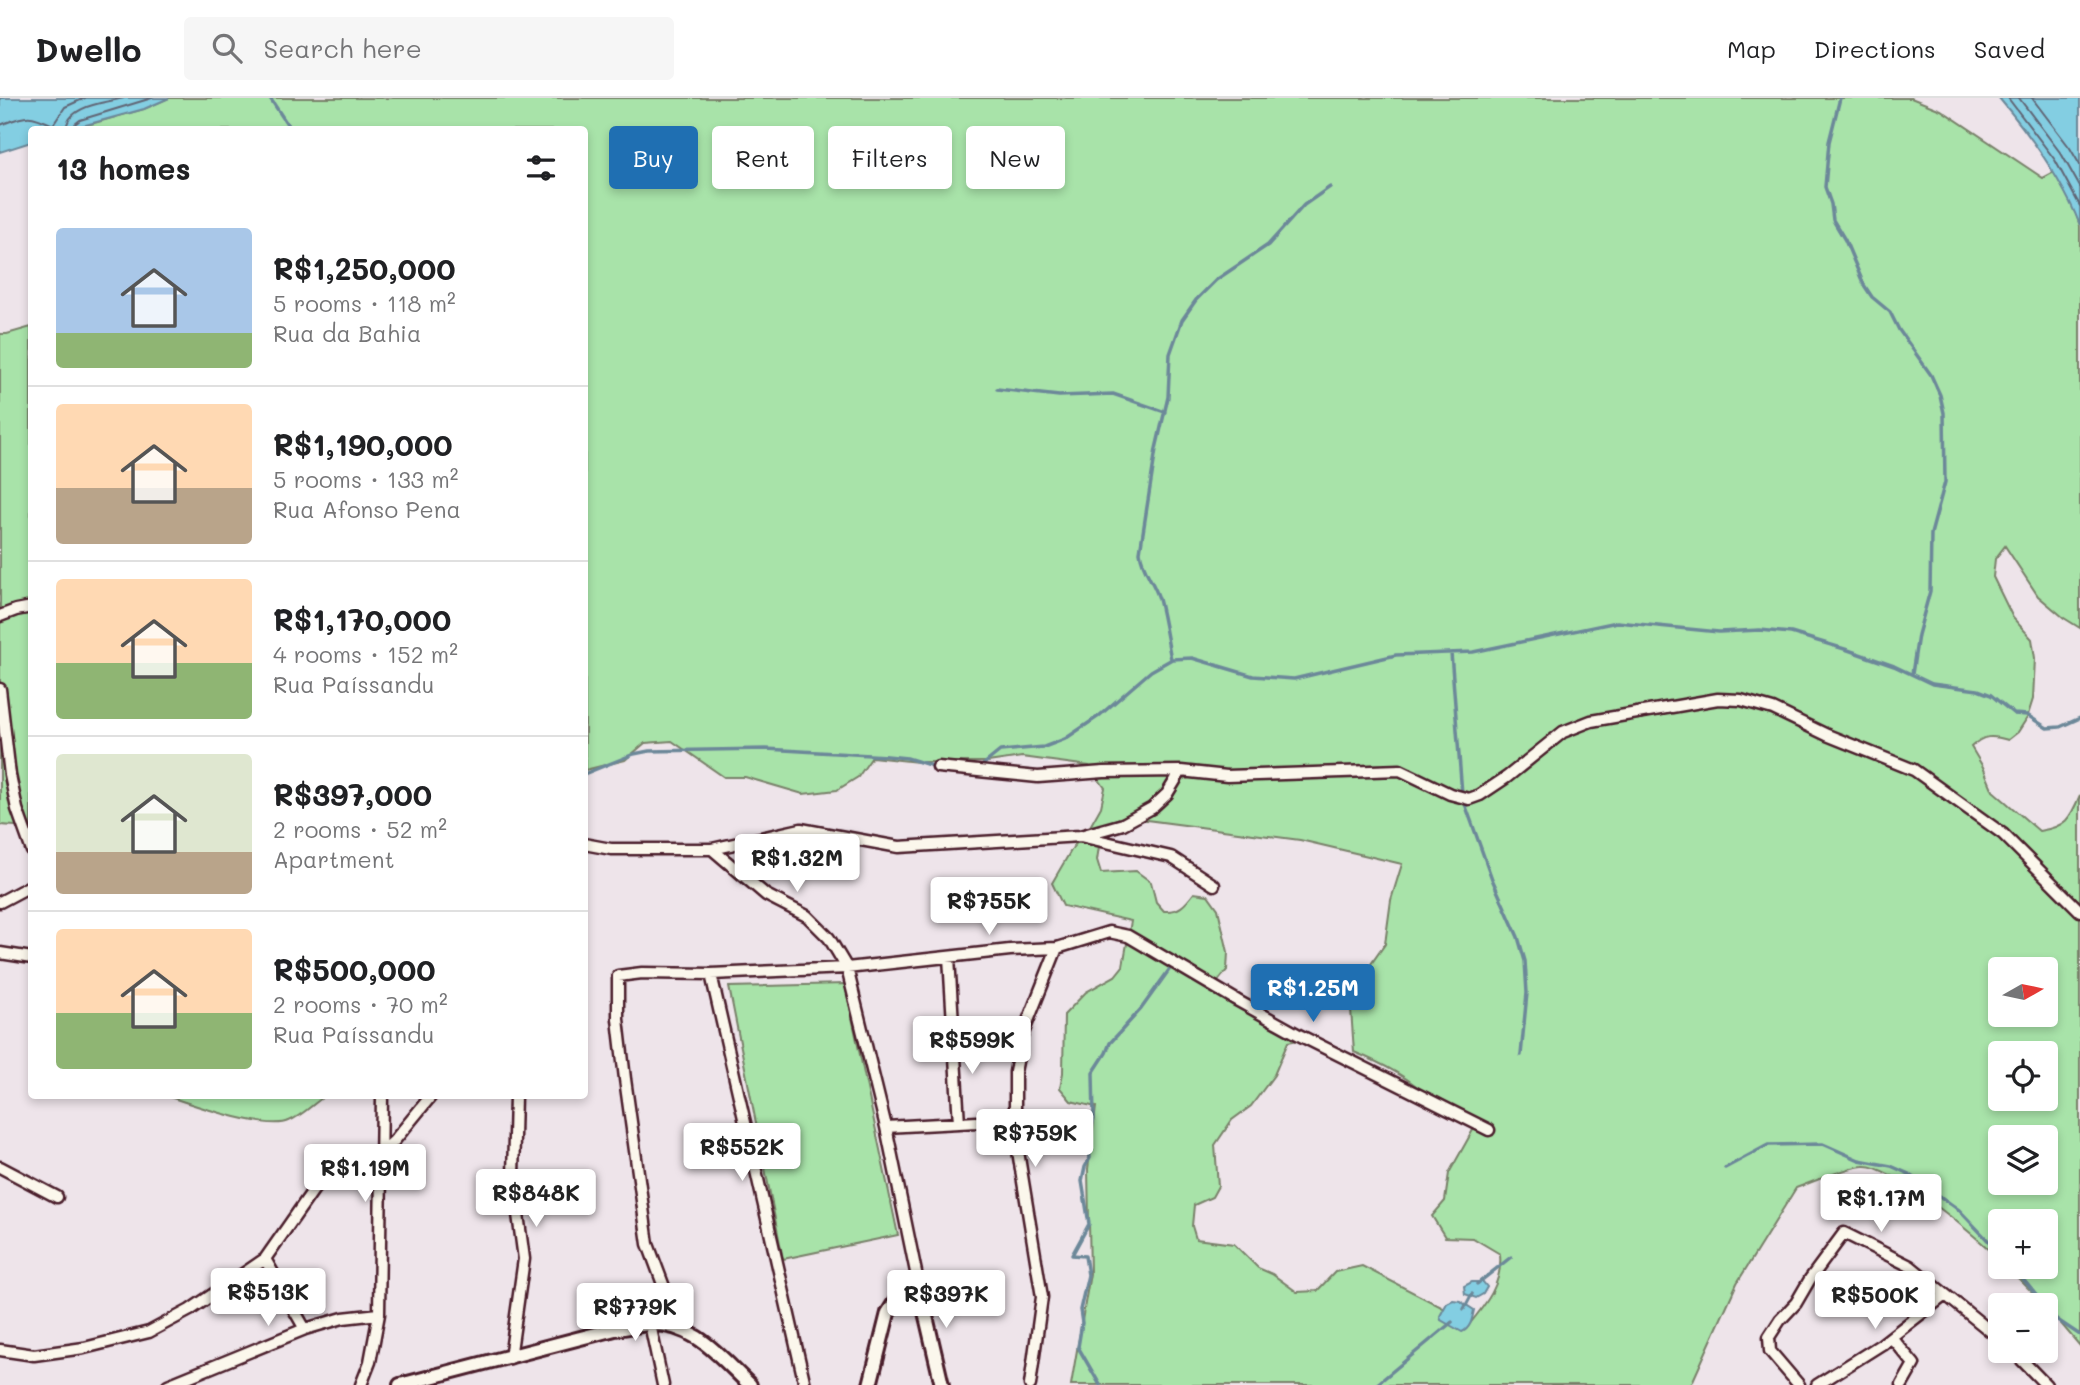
<!DOCTYPE html>
<meta charset="utf-8">
<style>
body{margin:0;font-family:Mali,sans-serif;background:#f6f6f6;color:#202124;height:100vh;display:flex;flex-direction:column;font-size:26px;white-space:nowrap}
*{box-sizing:border-box;margin:0}
p{font-size:23px;color:#757577}
.icon{flex:none;width:38px;height:38px;fill:none;stroke:currentColor;stroke-width:2;stroke-linecap:round;stroke-linejoin:round}
.map{position:relative;flex:1;overflow:hidden}
.details{position:absolute;left:28px;top:28px;width:560px;height:973px;display:flex;flex-direction:column;background:#fff;border-radius:7px;box-shadow:0 4px 10px #0003}
.details>*{flex:none}
.guide{position:absolute;left:609px;top:28px;width:665px;height:63px;display:flex;gap:14px}
.needle{width:46px;rotate:81deg}
.controls{position:absolute;left:1988px;top:859px;display:grid;gap:14px}
.controls a{display:grid;place-items:center;width:70px;height:70px;border-radius:7px;background:#fff;box-shadow:0 4px 10px #0003;font-size:35px}
.price{position:absolute;translate:-50% -60px;padding:0 16px;border-radius:7px;background:#fff;color:#222;font-size:23px;line-height:46px;filter:drop-shadow(0 2px 4px #0008)}
.price::after{content:'';position:absolute;left:50%;top:42px;width:21px;height:16px;margin-left:-10px;background:inherit;clip-path:polygon(0 0,100% 0,50% 100%)}
.price.active{background:#1f6fb2;color:#fff}
ul{padding:0;list-style:none}
li{display:flex;align-items:center;gap:21px;height:175px;padding:0 28px}
li+li{border-top:2px solid #e0e0e0}
li span{display:grid;place-items:center;flex:none;width:196px;height:140px;border-radius:7px;color:#555}
li>.icon{margin-inline-start:auto}
span .icon{width:84px;height:84px;fill:#fffc;stroke-width:1}
li b{font-size:30px}
h2{display:flex;justify-content:space-between;align-items:center;height:84px;padding:0 28px;font-size:30px}
.chip{padding:0 24px;border-radius:7px;background:#fff;box-shadow:0 4px 10px #0003;font-size:24px;line-height:63px}
.chip.active{background:#1f6fb2;color:#fff}
header{display:flex;align-items:center;gap:42px;box-sizing:border-box;height:98px;padding:0 35px;background:#fff;border-bottom:2px solid #e0e0e0}
header strong{font-size:33px}
nav{display:flex;gap:38px;margin-inline-start:auto;font-size:24px}
.search{width:490px;height:63px;background:#f6f6f6;display:flex;align-items:center;gap:18px;box-sizing:border-box;padding:0 24px;border-radius:7px;color:#757577;font-size:26px}
.map>svg:first-child{display:block}
.green{fill:#a8e3a9;stroke:#79816a;stroke-width:2;fill-rule:evenodd}
.water{fill:#83cee2;stroke:#6c8899;stroke-width:2}
.lines{fill:none;stroke-linecap:round;stroke-linejoin:round}
.shore{stroke:#616574;stroke-width:2}
.stream{stroke:#6c8899;stroke-width:3.5}
.minor-casing{stroke:#4a1f2b;stroke-width:15}
.tertiary-casing{stroke:#4a1f2b;stroke-width:18}
.minor{stroke:#fbf7ec;stroke-width:10}
.tertiary{stroke:#fbf7ec;stroke-width:12}
</style>
<header>
<strong>Dwello</strong>
<div class="search"><svg class="icon" aria-label="search" viewBox="0 0 24 24"><circle cx="10" cy="10" r="6"/><path d="M15 15l6 6"/></svg>Search here</div>
<nav><a>Map</a><a>Directions</a><a>Saved</a></nav>
</header>
<div class="map">
<svg width="2080" height="1287" viewBox="0 0 2080 1287">
<rect width="100%" height="100%" fill="#eee4ea"/>
<filter id="ink" filterUnits="userSpaceOnUse"><feTurbulence type="fractalNoise" baseFrequency=".0143" numOctaves="2"/><feDisplacementMap in="SourceGraphic" scale="14" xChannelSelector="R" yChannelSelector="G"/><feConvolveMatrix kernelMatrix="1 2 1 2 8 2 1 2 1" color-interpolation-filters="sRGB"/></filter>
<g filter="url(#ink)">
<path class="green" d="M169,0H1911L1941,12L2043,80L2054,74L2074,110L2080,128V530L2064,520L2038,498L2005,448L1995,461L1993,479L2013,520L2032,541L2035,560L2033,601L2027,620L2018,634L2008,642C1992,637 1983,637 1971,649L1983,669L1993,693L2039,733C2066,729 2070,721 2080,697V1248L2046,1208L2007,1169H2046V1124H2000V1162C1980,1141 1890,1065 1863,1068C1847,1069 1813,1084 1796,1090L1737,1185L1691,1287H1071L1090,1176L1088,1071L1096,1009L1071,1003L1060,990L1063,975L1064,917L1086,894L1115,878L1123,868L1131,823L1063,808L1052,785L1073,749L1088,732L1101,709L1105,690L1089,668L1022,659L988,664H918L872,659L858,679L837,692L803,696L745,679H724L672,643L645,645L625,662L585,672L584,32H80V29L144,11ZM1135,714L1139,721L1300,742L1402,766L1391,802L1385,846L1364,876L1351,911L1354,954C1383,966 1411,980 1433,1003L1438,999L1478,1023L1449,1075L1445,1103L1432,1118L1445,1139L1473,1140L1500,1156C1503,1185 1486,1206 1468,1228L1459,1218L1362,1168L1335,1174L1317,1193L1297,1194L1272,1176L1258,1170L1234,1146L1196,1141L1192,1128L1194,1107L1212,1099L1218,1088L1215,1047L1232,1022L1251,1008L1274,977L1288,944L1303,941L1214,888L1227,872L1228,854L1218,811L1208,797L1194,795C1185,807 1179,814 1164,813L1156,804L1151,784L1136,773L1101,775L1097,762L1100,742L1089,732ZM2000,872H2046V917H2000ZM2000,956H2046V1001H2000ZM2000,1040H2046V1085H2000Z
M31,229V729L0,727V236H7Z
M845,886L898,1137L783,1161L729,889Z
M167,998H325C314,1005 302,1018 289,1023C268,1033 190,1006 167,998Z"/>
<path class="water" d="M0,0H169L144,11L71,31L32,32L31,44L0,54Z
M1999,0H2080V127C2062,81 2031,38 1999,0Z
M1472,1184H1483L1487,1189L1483,1196L1476,1200L1465,1196L1464,1188Z
M1453,1202L1460,1203L1474,1212C1472,1221 1471,1230 1462,1234L1441,1222L1440,1218L1447,1205Z"/>
<g class="lines">
<path class="shore" d="M2008,0L2055,62L2080,108
M2019,0L2062,57L2080,89
M2032,0L2070,50L2080,67
M0,27C27,17 28,15 53,27L65,9L85,0
M66,32C67,7 105,5 124,0
M75,32V26L80,22L152,0"/>
<path class="stream" d="M270,0L291,32
M1840,0L1829,44L1825,89L1831,106L1833,122L1845,142L1864,187L1872,199L1890,214L1899,232L1931,277L1940,297L1944,315L1945,384L1931,436L1930,493L1918,537L1912,576
M997,291L1059,298L1113,296L1165,314
M1451,555L1462,696
M1171,561C1167,541 1164,520 1159,501C1154,484 1142,472 1140,454L1156,351L1168,299L1170,256L1182,222L1196,202L1216,182L1268,147L1304,107L1330,89
M979,670L1000,653L1044,649L1065,641L1099,618L1151,573L1172,561L1192,560L1253,578L1294,581L1396,557L1473,554L1617,524L1719,534L1760,532L1791,535L1848,552L1894,568L1932,586L1978,592L1991,597L2014,616L2027,617L2047,630L2060,629L2080,620
M584,676L634,656L649,653L766,651L887,658L907,660L936,669
M1464,703L1492,781L1518,839L1525,863L1527,895L1521,957
M1725,1070L1768,1047L1823,1046L1859,1062L1891,1068L1909,1076L1959,1112L2000,1155
M2013,1169L2045,1208
M1477,1186L1511,1159
M2046,1209L2056,1221L2080,1237
M1464,1211L1472,1196
M1100,1287L1078,1249L1082,1225L1080,1212L1088,1177L1085,1158L1072,1157L1089,1126L1082,1083L1085,1069L1090,1060L1088,1040L1094,1021L1093,975L1106,955L1110,945L1141,911L1169,872
M1376,1287L1452,1224"/>
<defs>
<path id="minor" d="M0,518L16,512L32,509
M0,591L10,677L17,711L32,753
M938,669L1038,679L1104,674L1181,673L1227,678L1400,672L1450,696L1469,701L1480,697L1507,679L1563,634L1591,623L1718,601L1741,602L1773,611L1827,637L1914,672L2003,736L2080,813
M1080,738L1171,759L1214,787
M584,746L611,751H712L801,731L899,749L1080,738L1123,726L1152,710L1167,696L1181,673
M712,751L766,797L807,818L829,840L847,870L886,1029L918,1184
M0,804L32,787
M0,855L32,860
M949,859L959,1025
M711,876L805,1287
M886,1029L977,1024L1015,1035
M380,1056L394,1043L431,998
M0,1069L57,1099
M265,1161L305,1231
M650,1226L663,1287
M679,1229L648,1146L625,981L618,921V878L642,875L711,876L847,870L1010,852L1057,850L1109,834L1128,838L1238,903L1301,938L1489,1032
M1891,1239L1914,1266L1902,1287
M0,1252L34,1257L84,1250L149,1234L190,1212L265,1161L321,1081L332,1080L380,1084
M2013,1253L2046,1287
M510,1260L524,1161L513,1079L515,998
M168,1287L305,1231L343,1220L379,1216
M361,1287L370,1264L379,1216L382,998
M1030,1287L1042,1199L1015,1035V974L1022,938L1057,850
M1799,1287L1770,1253L1769,1239L1780,1222L1796,1205L1810,1181L1844,1135L1910,1168L2000,1241
M1817,1287L1882,1246L1945,1197"/>
<path id="tertiary" d="M400,1287L615,1231C626,1230 638,1227 649,1226C694,1224 720,1259 750,1287
M870,1287L888,1215L899,1198L918,1184L942,1287"/>
</defs>
<use href="#minor" class="minor-casing"/>
<use href="#tertiary" class="tertiary-casing"/>
<use href="#minor" class="minor"/>
<use href="#tertiary" class="tertiary"/>
</g>
</g>
</svg>
<div class="controls">
<a><svg class="needle" viewBox="-14 -14 28 28"><path d="M0-13l5 13h-10z" fill="#e53935"/><path d="M0 13l5-13h-10z" fill="#757577"/></svg></a>
<a><svg class="icon" aria-label="locate" viewBox="0 0 24 24"><circle cx="12" cy="12" r="6"/><path d="M12 2v4M12 18v4M2 12h4M18 12h4"/></svg></a>
<a><svg class="icon" aria-label="layers" viewBox="0 0 24 24"><path d="M12 4l9 5-9 5-9-5zM3 14l9 5 9-5"/></svg></a>
<a>+</a>
<a>−</a>
</div>
<b class="price" style="left:797px;top:796px">R$1.32M</b>
<b class="price" style="left:989px;top:839px">R$755K</b>
<b class="price active" style="left:1313px;top:926px">R$1.25M</b>
<b class="price" style="left:972px;top:978px">R$599K</b>
<b class="price" style="left:1035px;top:1071px">R$759K</b>
<b class="price" style="left:742px;top:1085px">R$552K</b>
<b class="price" style="left:365px;top:1106px">R$1.19M</b>
<b class="price" style="left:536px;top:1131px">R$848K</b>
<b class="price" style="left:1881px;top:1136px">R$1.17M</b>
<b class="price" style="left:268px;top:1230px">R$513K</b>
<b class="price" style="left:946px;top:1232px">R$397K</b>
<b class="price" style="left:1875px;top:1233px">R$500K</b>
<b class="price" style="left:635px;top:1245px">R$779K</b>
<div class="guide">
<a class="chip active">Buy</a>
<a class="chip">Rent</a>
<a class="chip">Filters</a>
<a class="chip">New</a>
</div>
<section class="details">
<h2>13 homes<svg class="icon" aria-label="filters" viewBox="0 0 24 24"><path d="M4 7h16M4 17h16"/><circle cx="9" cy="7" r="2"/><circle cx="15" cy="17" r="2"/></svg></h2>
<ul>
<li><span style="background:linear-gradient(#a9c7e8 75%,#8fb573 0)"><svg class="icon" aria-label="home" viewBox="0 0 24 24"><path d="M3 11l9-7 9 7M6 9v11h12V9"/></svg></span><div><b>R$1,250,000</b><p>5 rooms · 118 m²</p><p>Rua da Bahia</p></div></li>
<li><span style="background:linear-gradient(#ffd9b3 60%,#b9a48a 0)"><svg class="icon" aria-label="home" viewBox="0 0 24 24"><path d="M3 11l9-7 9 7M6 9v11h12V9"/></svg></span><div><b>R$1,190,000</b><p>5 rooms · 133 m²</p><p>Rua Afonso Pena</p></div></li>
<li><span style="background:linear-gradient(#ffd9b3 60%,#8fb573 0)"><svg class="icon" aria-label="home" viewBox="0 0 24 24"><path d="M3 11l9-7 9 7M6 9v11h12V9"/></svg></span><div><b>R$1,170,000</b><p>4 rooms · 152 m²</p><p>Rua Paíssandu</p></div></li>
<li><span style="background:linear-gradient(#dfe7d0 70%,#b9a48a 0)"><svg class="icon" aria-label="home" viewBox="0 0 24 24"><path d="M3 11l9-7 9 7M6 9v11h12V9"/></svg></span><div><b>R$397,000</b><p>2 rooms · 52 m²</p><p>Apartment</p></div></li>
<li><span style="background:linear-gradient(#ffd9b3 60%,#8fb573 0)"><svg class="icon" aria-label="home" viewBox="0 0 24 24"><path d="M3 11l9-7 9 7M6 9v11h12V9"/></svg></span><div><b>R$500,000</b><p>2 rooms · 70 m²</p><p>Rua Paíssandu</p></div></li>
</ul>
</section>
</div>
